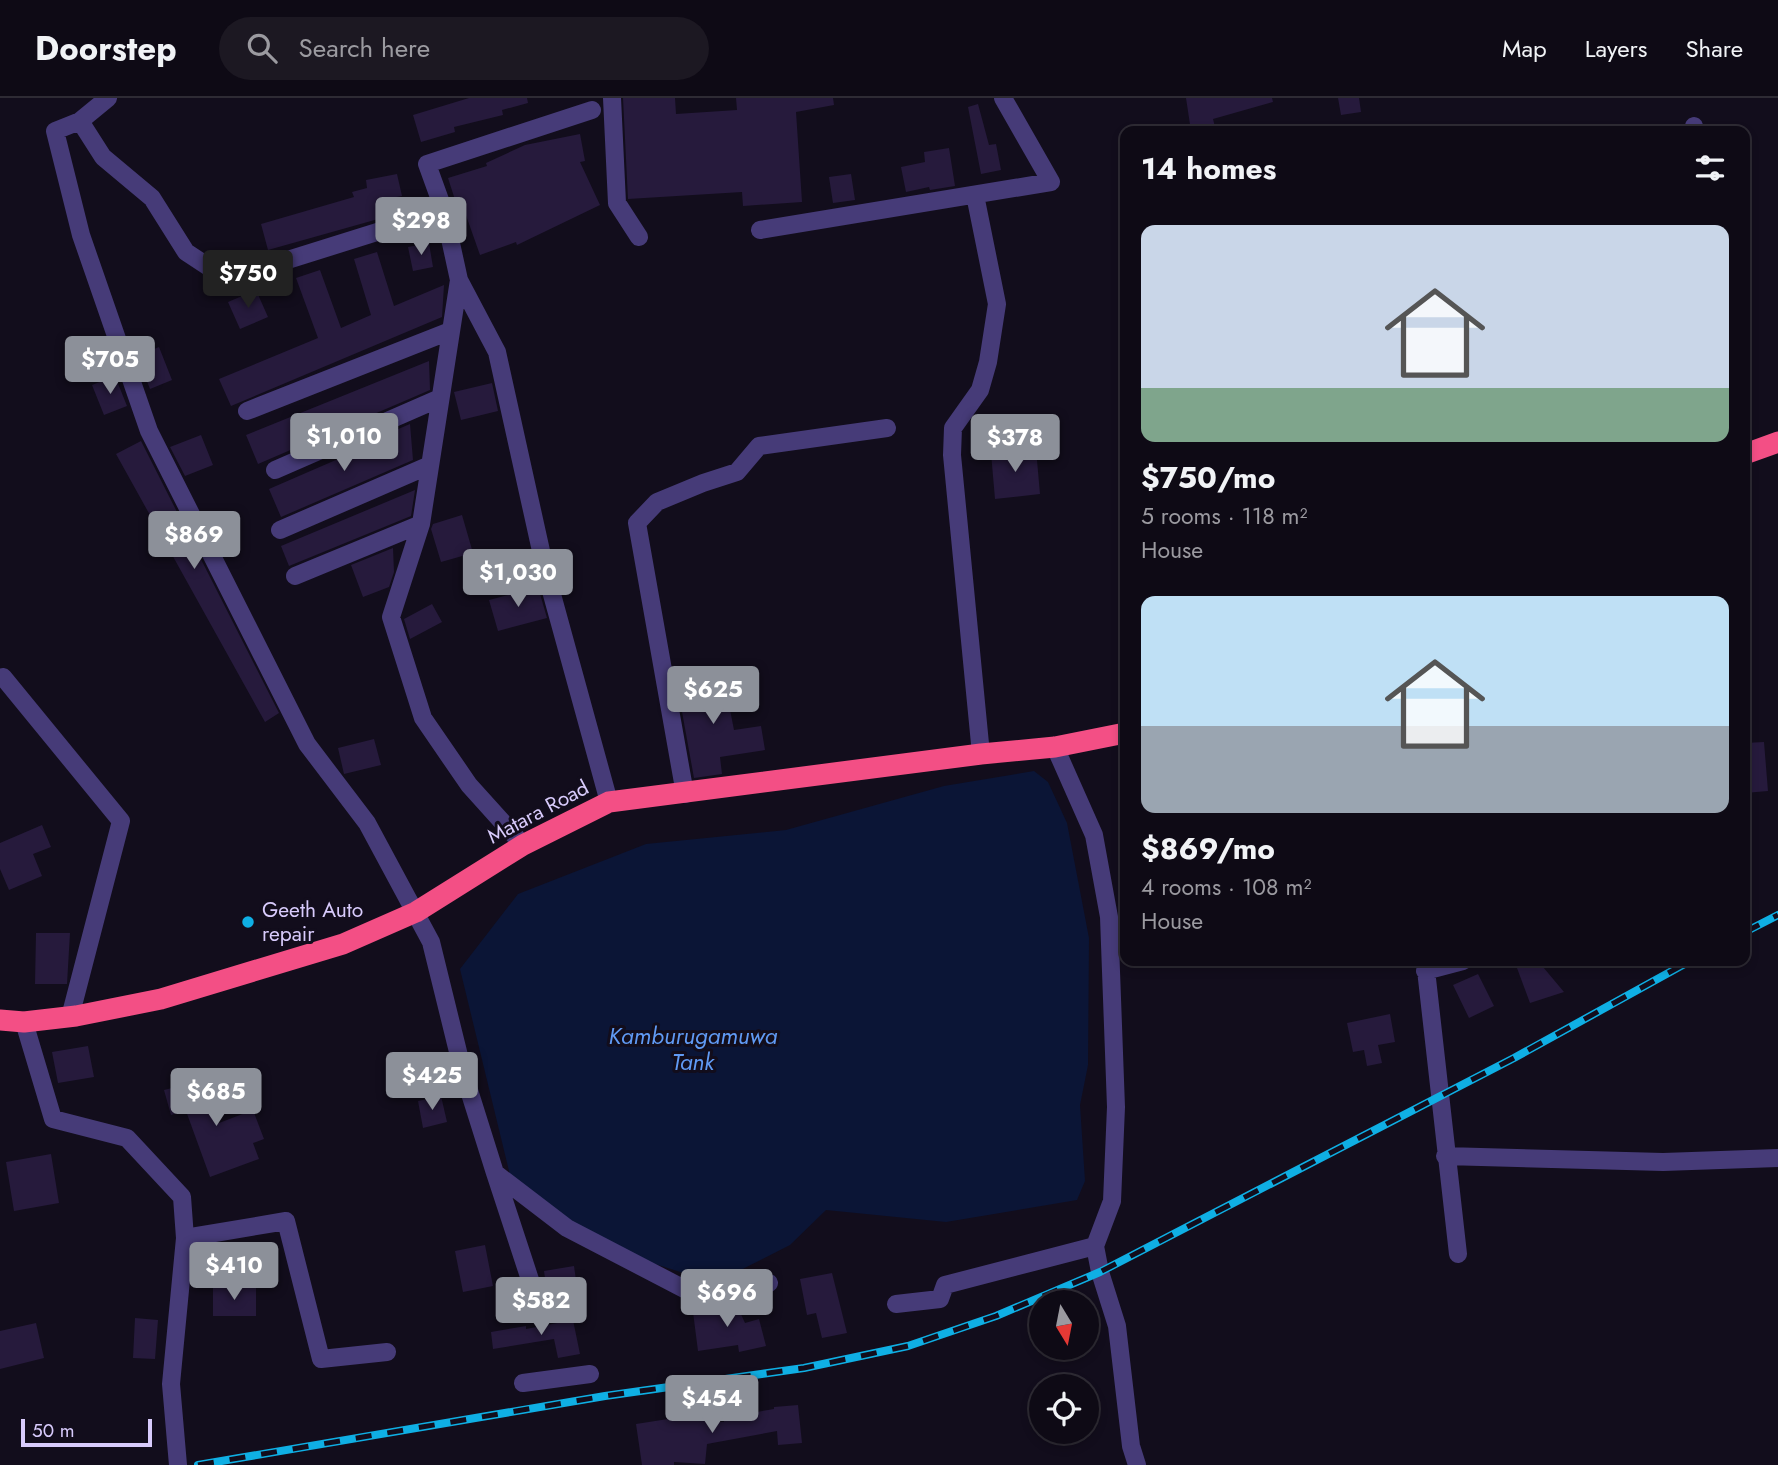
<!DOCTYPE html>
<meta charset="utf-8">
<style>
body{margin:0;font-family:Jost,sans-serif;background:#1c1822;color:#f1f3f6;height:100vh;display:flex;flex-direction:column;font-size:26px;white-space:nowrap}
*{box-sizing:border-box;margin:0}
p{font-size:23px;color:#9b9aa0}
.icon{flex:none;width:38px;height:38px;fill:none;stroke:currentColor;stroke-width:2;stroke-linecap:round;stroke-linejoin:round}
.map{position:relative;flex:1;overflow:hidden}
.side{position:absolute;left:1120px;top:28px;width:630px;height:840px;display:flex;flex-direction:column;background:#0e0a15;border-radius:14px;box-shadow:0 4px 10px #0003,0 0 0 2px #2e2b34}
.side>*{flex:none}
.needle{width:46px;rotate:170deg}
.fabs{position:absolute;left:1029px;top:1192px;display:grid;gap:14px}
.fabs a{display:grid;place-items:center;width:70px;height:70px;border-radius:50%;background:#0e0a15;box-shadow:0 4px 10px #0003,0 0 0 2px #2e2b34;font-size:35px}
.scale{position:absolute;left:21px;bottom:18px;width:131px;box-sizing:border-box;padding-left:7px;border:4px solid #d8cbfc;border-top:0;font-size:19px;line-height:24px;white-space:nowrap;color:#d8cbfc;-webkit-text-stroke:5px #120d1c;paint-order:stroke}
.price{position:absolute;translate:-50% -60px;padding:0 16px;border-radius:7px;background:#8c9099;color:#fff;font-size:23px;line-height:46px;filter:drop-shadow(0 2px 4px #0008)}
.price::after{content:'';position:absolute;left:50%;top:42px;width:21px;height:16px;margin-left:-10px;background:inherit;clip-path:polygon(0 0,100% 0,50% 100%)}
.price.on{background:#222;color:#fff}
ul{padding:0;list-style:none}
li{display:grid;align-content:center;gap:14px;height:371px;padding:0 21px}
li span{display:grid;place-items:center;height:217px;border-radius:14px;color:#555}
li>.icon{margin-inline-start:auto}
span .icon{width:126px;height:126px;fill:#fffc;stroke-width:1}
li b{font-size:30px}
h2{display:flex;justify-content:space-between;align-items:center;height:84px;padding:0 21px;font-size:30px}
header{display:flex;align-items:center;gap:42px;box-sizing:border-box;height:98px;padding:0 35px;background:#0e0a15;border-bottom:2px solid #2e2b34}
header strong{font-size:33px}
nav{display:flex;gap:38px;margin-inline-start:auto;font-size:24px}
.search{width:490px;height:63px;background:#1c1822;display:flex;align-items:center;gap:18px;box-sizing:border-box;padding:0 24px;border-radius:38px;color:#9b9aa0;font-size:26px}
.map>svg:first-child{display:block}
.water{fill:#0b1536}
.building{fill:#261a3c}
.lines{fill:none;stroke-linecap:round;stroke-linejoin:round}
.street{stroke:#463b78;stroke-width:18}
.highway{stroke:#f34f85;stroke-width:21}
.rail-casing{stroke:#0fafe4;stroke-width:8}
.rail{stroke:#120d1c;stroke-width:5;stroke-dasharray:16;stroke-linecap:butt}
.poi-dot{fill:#0fafe4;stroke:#120d1c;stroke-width:2.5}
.labels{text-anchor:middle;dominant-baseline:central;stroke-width:6;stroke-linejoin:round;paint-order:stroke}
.street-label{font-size:21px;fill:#d8cbfc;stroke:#120d1c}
.poi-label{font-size:21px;fill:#d8cbfc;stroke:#120d1c;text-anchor:start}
.water-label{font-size:23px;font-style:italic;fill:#609af4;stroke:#120d1c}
</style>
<header>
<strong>Doorstep</strong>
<div class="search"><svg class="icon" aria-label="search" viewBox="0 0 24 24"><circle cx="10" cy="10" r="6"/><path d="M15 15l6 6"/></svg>Search here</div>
<nav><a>Map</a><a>Layers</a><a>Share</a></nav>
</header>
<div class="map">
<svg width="1778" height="1367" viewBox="0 0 1778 1367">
<rect width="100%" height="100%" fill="#120d1c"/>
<path class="water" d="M1034,673L1048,684L1067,725L1089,840L1088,967L1080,1007L1085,1083L1077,1102L946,1124L826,1112L790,1147L715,1185L611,1152L510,1077L460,871L518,796L646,746L786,732L944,688Z"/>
<path class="building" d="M469,0H527L528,5L502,12L503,17L454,29L455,34L421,44L413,17Z
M623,0H675L676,16L737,12L736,0H833L834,7L796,14L802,104L743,108L742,94L628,101Z
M1186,0H1272L1273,4L1213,21L1216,33H1191Z
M1338,0H1359L1361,14L1341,17Z
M978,6L989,47L996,46L1001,72L981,76L968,9Z
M580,36L585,63L580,64L600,107L517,147L516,144L480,157L462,106L457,108L448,80L487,68L486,65L525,47Z
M949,50L955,88L930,92L929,89L906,94L901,69L925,64L924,54Z
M397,76L402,98L391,100L396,116L268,152L261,126L354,99L352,94L367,90L366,82Z
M851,76L855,102L833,105L829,79Z
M429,145L433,169L413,173L408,149Z
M377,154L394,208L444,187L442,219L231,308L219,281L318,240L296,180L320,172L341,230L371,217L354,161Z
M256,192L268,219L240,231L228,204Z
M159,249L172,282L150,291L137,258Z
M429,263L430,292L258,366L246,337Z
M115,278L127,308L104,317L92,287Z
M492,285L498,313L461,322L454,294Z
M410,326L413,362L281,419L269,391L398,335L396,332Z
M201,337L213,367L185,378L170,349Z
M141,343L279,615L265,624L116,356Z
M1036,351L1040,396L995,401L991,355Z
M415,392L411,418L289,468L281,448Z
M462,417L473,455L441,464L431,431L433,426Z
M393,450L394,474L389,489L363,499L351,467Z
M538,489L547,520L498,533L489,502Z
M432,506L442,524L410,541L404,521Z
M723,576L734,632L761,628L765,652L720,659L722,676L694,680L677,586Z
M374,641L381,667L344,676L338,650Z
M1764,644L1768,693L1745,695V645Z
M42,727L51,749L33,756L42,778L9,792L0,771V745Z
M36,835H70L67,886H35Z
M1538,863L1564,894L1530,905L1517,870Z
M1478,876L1494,908L1469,920L1453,887Z
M1390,916L1395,944L1378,947L1382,965L1367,968L1364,952L1353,954L1347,925Z
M88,948L94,979L58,985L52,954Z
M208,981L219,1025L253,1012L264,1041L253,1045L259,1061L210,1079L186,1013L171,1017L164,992Z
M441,998L447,1024L423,1030L418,1003Z
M51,1056L59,1105L14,1113L6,1064Z
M485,1147L493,1188L463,1194L455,1153Z
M574,1168L576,1182L546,1187L544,1173Z
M832,1175L847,1235L822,1240L816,1215L807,1217L800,1181Z
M213,1189H256V1218H213Z
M734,1201L745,1225L759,1221L766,1248L739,1254L738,1247L698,1253L693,1214L707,1212Z
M135,1220L158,1222L155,1261L133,1260Z
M573,1222L580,1256L558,1260L554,1241L493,1251L491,1234L526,1228V1231Z
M36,1225L44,1260L0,1271V1233Z
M798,1307L802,1345L778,1347L777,1333L707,1346L705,1366L674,1364V1367H642L636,1326L668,1321L724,1324L723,1320L774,1311V1309Z"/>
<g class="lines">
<path class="street" d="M108,0L80,23L103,59L152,100L186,154L227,181L444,113
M612,0L617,105L639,139
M80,23L55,33L81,137L149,333L307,646L367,725L431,844L462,970L495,1075L567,1130L692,1195L769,1185
M1694,28L1695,33
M975,97L997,206L988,264L980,292L953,330L952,357L981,656
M760,132L1051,84L1003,0
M459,182L497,254L545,471L609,704
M247,313L450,233
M275,372L440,300
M280,432L430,367
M295,478L421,426
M3,579L121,723L70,919
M1055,649L1094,737L1109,819L1116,1009L1112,1103L1095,1148L1100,1174L1117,1228L1131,1348L1137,1367
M685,696L637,425L657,404L703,385L737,374L759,348L887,330
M523,747L469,687L423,620L391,519L421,426L459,182L444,113L427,66L592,12
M1425,863L1458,1156
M1425,873L1463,863
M24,924L53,1021L127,1040L182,1099L185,1140L171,1286L178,1367
M1445,1058L1663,1064L1778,1060
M495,1075L537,1203
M185,1140L286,1123L321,1261L387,1254
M896,1206L940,1201L945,1187L1095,1148
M523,1285L590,1276"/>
<path class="highway" d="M1745,356L1778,344
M0,922L24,924L76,918L161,901L343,846L416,814L523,747L609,704L981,656L1055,649L1125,635"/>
<defs>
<path id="rail" d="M1745,834L1778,817
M198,1367L605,1298L804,1270L908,1248L996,1218L1100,1174L1514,960L1690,863"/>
</defs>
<use href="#rail" class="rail-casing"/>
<use href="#rail" class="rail"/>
</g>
<circle class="poi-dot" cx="248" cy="824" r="7"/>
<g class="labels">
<g class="street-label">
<text transform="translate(538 714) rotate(-28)">Matara Road</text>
</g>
<g class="poi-label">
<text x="262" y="812">Geeth Auto<tspan x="262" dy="24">repair</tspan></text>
</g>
<g class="water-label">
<text x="693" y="938">Kamburugamuwa<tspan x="693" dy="26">Tank</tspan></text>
</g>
</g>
</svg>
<div class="fabs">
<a><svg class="needle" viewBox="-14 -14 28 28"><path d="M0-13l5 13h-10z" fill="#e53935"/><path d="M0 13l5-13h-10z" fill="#9b9aa0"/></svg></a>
<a><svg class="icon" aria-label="locate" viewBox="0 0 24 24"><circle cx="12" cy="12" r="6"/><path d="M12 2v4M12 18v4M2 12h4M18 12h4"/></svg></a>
</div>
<div class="scale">50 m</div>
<b class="price" style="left:421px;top:159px">$298</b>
<b class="price on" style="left:248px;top:212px">$750</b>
<b class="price" style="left:110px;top:298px">$705</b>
<b class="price" style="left:344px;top:375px">$1,010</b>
<b class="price" style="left:1015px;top:376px">$378</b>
<b class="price" style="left:194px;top:473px">$869</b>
<b class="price" style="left:518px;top:511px">$1,030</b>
<b class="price" style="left:713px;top:628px">$625</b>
<b class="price" style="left:432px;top:1014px">$425</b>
<b class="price" style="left:216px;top:1030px">$685</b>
<b class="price" style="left:234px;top:1204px">$410</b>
<b class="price" style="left:727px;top:1231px">$696</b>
<b class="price" style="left:541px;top:1239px">$582</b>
<b class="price" style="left:712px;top:1337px">$454</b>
<section class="side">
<h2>14 homes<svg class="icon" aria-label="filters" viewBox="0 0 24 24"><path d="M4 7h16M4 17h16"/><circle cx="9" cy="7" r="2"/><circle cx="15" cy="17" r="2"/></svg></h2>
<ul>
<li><span style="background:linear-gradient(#c9d6e8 75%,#7fa58c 0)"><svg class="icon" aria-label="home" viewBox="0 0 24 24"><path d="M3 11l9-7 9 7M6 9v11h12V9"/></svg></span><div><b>$750/mo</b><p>5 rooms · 118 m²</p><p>House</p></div></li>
<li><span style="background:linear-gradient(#bfe0f5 60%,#9aa5b1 0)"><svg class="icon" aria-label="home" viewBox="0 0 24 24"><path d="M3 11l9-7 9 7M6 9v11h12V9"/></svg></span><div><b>$869/mo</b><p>4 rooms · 108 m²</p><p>House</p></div></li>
</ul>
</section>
</div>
